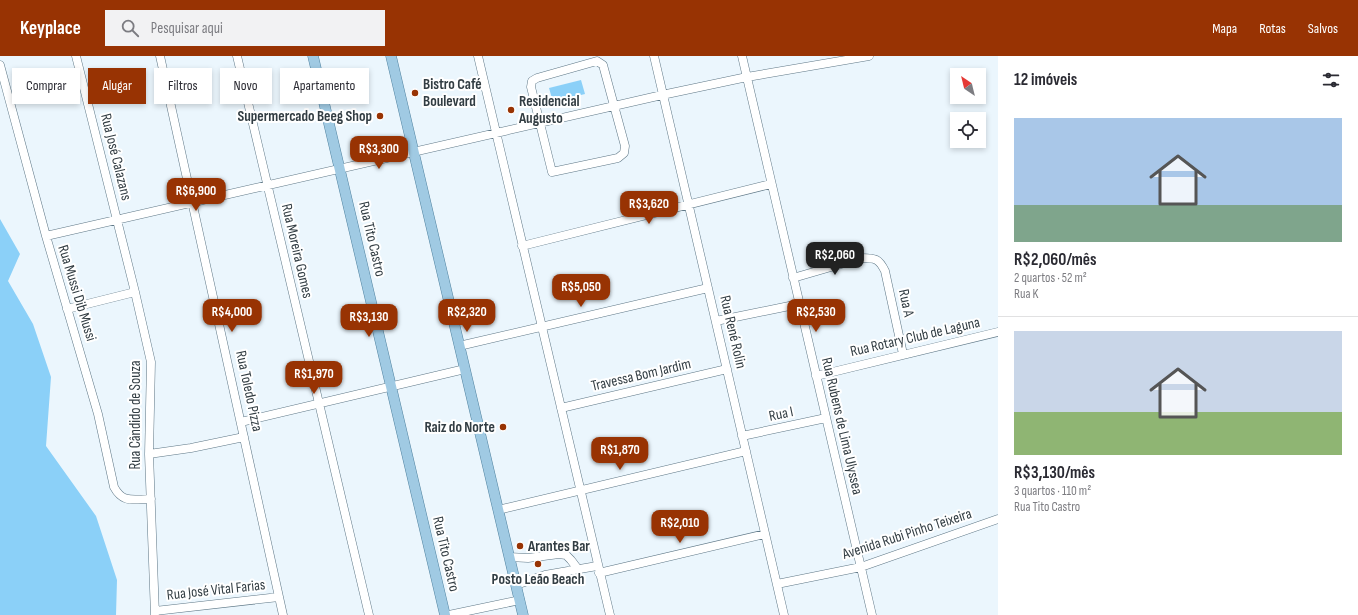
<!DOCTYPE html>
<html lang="pt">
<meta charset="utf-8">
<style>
body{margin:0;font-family:"Sofia Sans Condensed",sans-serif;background:#f2f2f3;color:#2b2b33;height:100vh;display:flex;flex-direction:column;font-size:15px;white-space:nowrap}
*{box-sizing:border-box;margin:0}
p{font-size:13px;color:#7c7c81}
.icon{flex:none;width:22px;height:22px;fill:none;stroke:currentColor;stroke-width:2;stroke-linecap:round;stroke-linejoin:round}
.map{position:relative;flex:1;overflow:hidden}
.sheet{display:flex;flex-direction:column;background:#fff;width:360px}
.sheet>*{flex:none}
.top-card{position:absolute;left:12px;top:12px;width:380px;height:36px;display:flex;gap:8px}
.needle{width:26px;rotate:325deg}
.buttons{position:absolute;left:950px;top:12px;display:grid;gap:8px}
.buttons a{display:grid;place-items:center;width:36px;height:36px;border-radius:0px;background:#fff;box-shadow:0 2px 6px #0003;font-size:20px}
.price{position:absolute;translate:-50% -34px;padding:0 9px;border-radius:8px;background:#983303;color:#fff;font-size:13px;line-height:26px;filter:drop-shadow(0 1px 2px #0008)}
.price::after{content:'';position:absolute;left:50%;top:24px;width:12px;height:9px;margin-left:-6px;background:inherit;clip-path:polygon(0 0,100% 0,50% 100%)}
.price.selected{background:#222;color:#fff}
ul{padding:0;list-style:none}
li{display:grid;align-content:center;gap:8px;height:212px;padding:0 16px}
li+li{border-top:1px solid #e1e1e2}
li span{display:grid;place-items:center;height:124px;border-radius:0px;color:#555}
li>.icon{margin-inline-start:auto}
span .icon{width:72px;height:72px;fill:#fffc;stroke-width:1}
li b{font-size:17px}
h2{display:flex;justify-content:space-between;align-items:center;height:48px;padding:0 16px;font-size:17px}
.chip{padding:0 14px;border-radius:0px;background:#fff;box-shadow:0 2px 6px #0003;font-size:14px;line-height:36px}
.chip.selected{background:#983303;color:#fff}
header{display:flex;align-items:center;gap:24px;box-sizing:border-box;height:56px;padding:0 20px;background:#983303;color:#fff}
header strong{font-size:19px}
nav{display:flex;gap:22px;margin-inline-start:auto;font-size:14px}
.search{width:280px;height:36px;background:#f2f2f3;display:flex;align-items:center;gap:10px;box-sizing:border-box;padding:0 14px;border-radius:0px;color:#7c7c81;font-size:15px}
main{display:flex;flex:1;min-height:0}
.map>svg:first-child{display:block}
.green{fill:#8bd0f8}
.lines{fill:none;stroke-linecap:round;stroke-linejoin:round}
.minor-casing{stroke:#5e7786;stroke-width:9}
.major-casing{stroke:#50829f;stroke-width:11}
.minor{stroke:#fff;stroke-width:8}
.major{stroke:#a0cae3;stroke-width:10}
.poi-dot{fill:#983303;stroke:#fff;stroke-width:1.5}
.labels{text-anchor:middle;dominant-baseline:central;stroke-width:4;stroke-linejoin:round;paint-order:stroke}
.poi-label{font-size:15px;font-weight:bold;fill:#323d43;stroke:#fff;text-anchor:start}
.street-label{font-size:15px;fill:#323d43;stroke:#fff}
</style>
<header>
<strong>Keyplace</strong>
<div class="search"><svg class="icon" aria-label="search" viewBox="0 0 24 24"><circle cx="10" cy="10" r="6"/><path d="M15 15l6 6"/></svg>Pesquisar aqui</div>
<nav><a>Mapa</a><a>Rotas</a><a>Salvos</a></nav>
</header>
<main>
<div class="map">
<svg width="998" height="559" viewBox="0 0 998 559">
<rect width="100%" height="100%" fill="#ebf6fd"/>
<path class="green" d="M581,24L585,38L553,46L549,32Z
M0,163L20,198L8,225L33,268L51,321L46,390L96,460L117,524L116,559H0Z"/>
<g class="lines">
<defs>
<path id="minor" d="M76,0L135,236L151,306L149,398L155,559
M160,0L283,559
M237,0L369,559
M478,0L610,559
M654,0L784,559
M742,0L872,559
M597,5L603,9L625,90L624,97L618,102L552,116L531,31L532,25L537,22Z
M0,9L46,180L98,358L114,431C123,448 134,443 151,443
M46,180L662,39L747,21L869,0
M522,190L771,128
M793,222L862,202C876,202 879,203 885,215L903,298
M67,253L135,236
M716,265L799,248
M459,290L708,232
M816,320L998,276
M561,352L727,313
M241,366L465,313
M742,380L826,362
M149,398L191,392L244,381
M498,454L746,395
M509,501L528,502L559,498L566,499L571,504L577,512
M599,517L765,478
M777,528L861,511L998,463
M516,529L545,519L597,510
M155,555L279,541
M449,559L520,544"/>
<path id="major" d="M313,0L445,559
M391,0L523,559"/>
</defs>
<use href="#minor" class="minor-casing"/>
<use href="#major" class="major-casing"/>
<use href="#minor" class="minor"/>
<use href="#major" class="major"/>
</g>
<g class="poi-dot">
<circle cx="415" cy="37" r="4"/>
<circle cx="511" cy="54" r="4"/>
<circle cx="380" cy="60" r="4"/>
<circle cx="503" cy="371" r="4"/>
<circle cx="520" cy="490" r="4"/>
<circle cx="538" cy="508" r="4"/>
</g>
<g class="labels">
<g class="poi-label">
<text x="423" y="28">Bistro Café<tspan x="423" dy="17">Boulevard</tspan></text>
<text x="519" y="45">Residencial<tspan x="519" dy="17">Augusto</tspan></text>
<text x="372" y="60" text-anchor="end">Supermercado Beeg Shop</text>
<text x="495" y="371" text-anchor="end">Raiz do Norte</text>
<text x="528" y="490">Arantes Bar</text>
<text x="538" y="523" text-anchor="middle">Posto Leão Beach</text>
</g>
<g class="street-label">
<text transform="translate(116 101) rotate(76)">Rua José Calazans</text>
<text transform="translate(372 183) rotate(77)">Rua Tito Castro</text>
<text transform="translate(297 195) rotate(77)">Rua Moreira Gomes</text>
<text transform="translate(77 237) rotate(73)">Rua Mussi Dib Mussi</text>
<text transform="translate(906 247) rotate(78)">Rua A</text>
<text transform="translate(733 276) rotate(77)">Rua René Rolin</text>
<text transform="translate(915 281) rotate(-13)">Rua Rotary Club de Laguna</text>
<text transform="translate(641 319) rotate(-13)">Travessa Bom Jardim</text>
<text transform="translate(249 335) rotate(78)">Rua Toledo Pizza</text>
<text transform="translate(781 358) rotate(-12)">Rua I</text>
<text transform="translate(135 359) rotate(-90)">Rua Cândido de Souza</text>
<text transform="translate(842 370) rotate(77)">Rua Rubens de Lima Ulyssea</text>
<text transform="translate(907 478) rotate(-18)">Avenida Rubi Pinho Teixeira</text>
<text transform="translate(446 498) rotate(77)">Rua Tito Castro</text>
<text transform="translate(216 534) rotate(-6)">Rua José Vital Farias</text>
</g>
</g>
</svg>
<div class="buttons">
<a><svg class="needle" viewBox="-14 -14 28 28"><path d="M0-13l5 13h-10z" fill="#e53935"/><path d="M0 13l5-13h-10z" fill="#7c7c81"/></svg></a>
<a><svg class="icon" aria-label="locate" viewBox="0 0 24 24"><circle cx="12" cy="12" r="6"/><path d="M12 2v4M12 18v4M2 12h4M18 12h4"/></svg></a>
</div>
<b class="price" style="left:379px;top:114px">R$3,300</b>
<b class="price" style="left:196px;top:156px">R$6,900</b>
<b class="price" style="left:649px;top:169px">R$3,620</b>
<b class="price selected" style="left:835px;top:220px">R$2,060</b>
<b class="price" style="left:581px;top:252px">R$5,050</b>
<b class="price" style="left:232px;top:277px">R$4,000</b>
<b class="price" style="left:467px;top:277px">R$2,320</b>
<b class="price" style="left:816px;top:277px">R$2,530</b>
<b class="price" style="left:369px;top:282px">R$3,130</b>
<b class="price" style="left:314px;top:339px">R$1,970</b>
<b class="price" style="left:620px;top:415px">R$1,870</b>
<b class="price" style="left:680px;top:488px">R$2,010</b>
<div class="top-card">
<a class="chip">Comprar</a>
<a class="chip selected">Alugar</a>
<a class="chip">Filtros</a>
<a class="chip">Novo</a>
<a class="chip">Apartamento</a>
</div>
</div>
<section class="sheet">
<h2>12 imóveis<svg class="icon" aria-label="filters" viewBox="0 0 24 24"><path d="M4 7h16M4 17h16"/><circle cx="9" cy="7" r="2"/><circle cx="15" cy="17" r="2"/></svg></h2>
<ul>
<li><span style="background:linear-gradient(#a9c7e8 70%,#7fa58c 0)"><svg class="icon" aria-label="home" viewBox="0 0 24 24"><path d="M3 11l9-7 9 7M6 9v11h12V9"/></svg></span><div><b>R$2,060/mês</b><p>2 quartos · 52 m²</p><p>Rua K</p></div></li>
<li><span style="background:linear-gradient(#c9d6e8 65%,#8fb573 0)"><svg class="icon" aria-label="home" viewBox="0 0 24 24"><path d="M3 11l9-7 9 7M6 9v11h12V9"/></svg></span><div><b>R$3,130/mês</b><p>3 quartos · 110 m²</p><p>Rua Tito Castro</p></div></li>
</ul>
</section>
</main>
